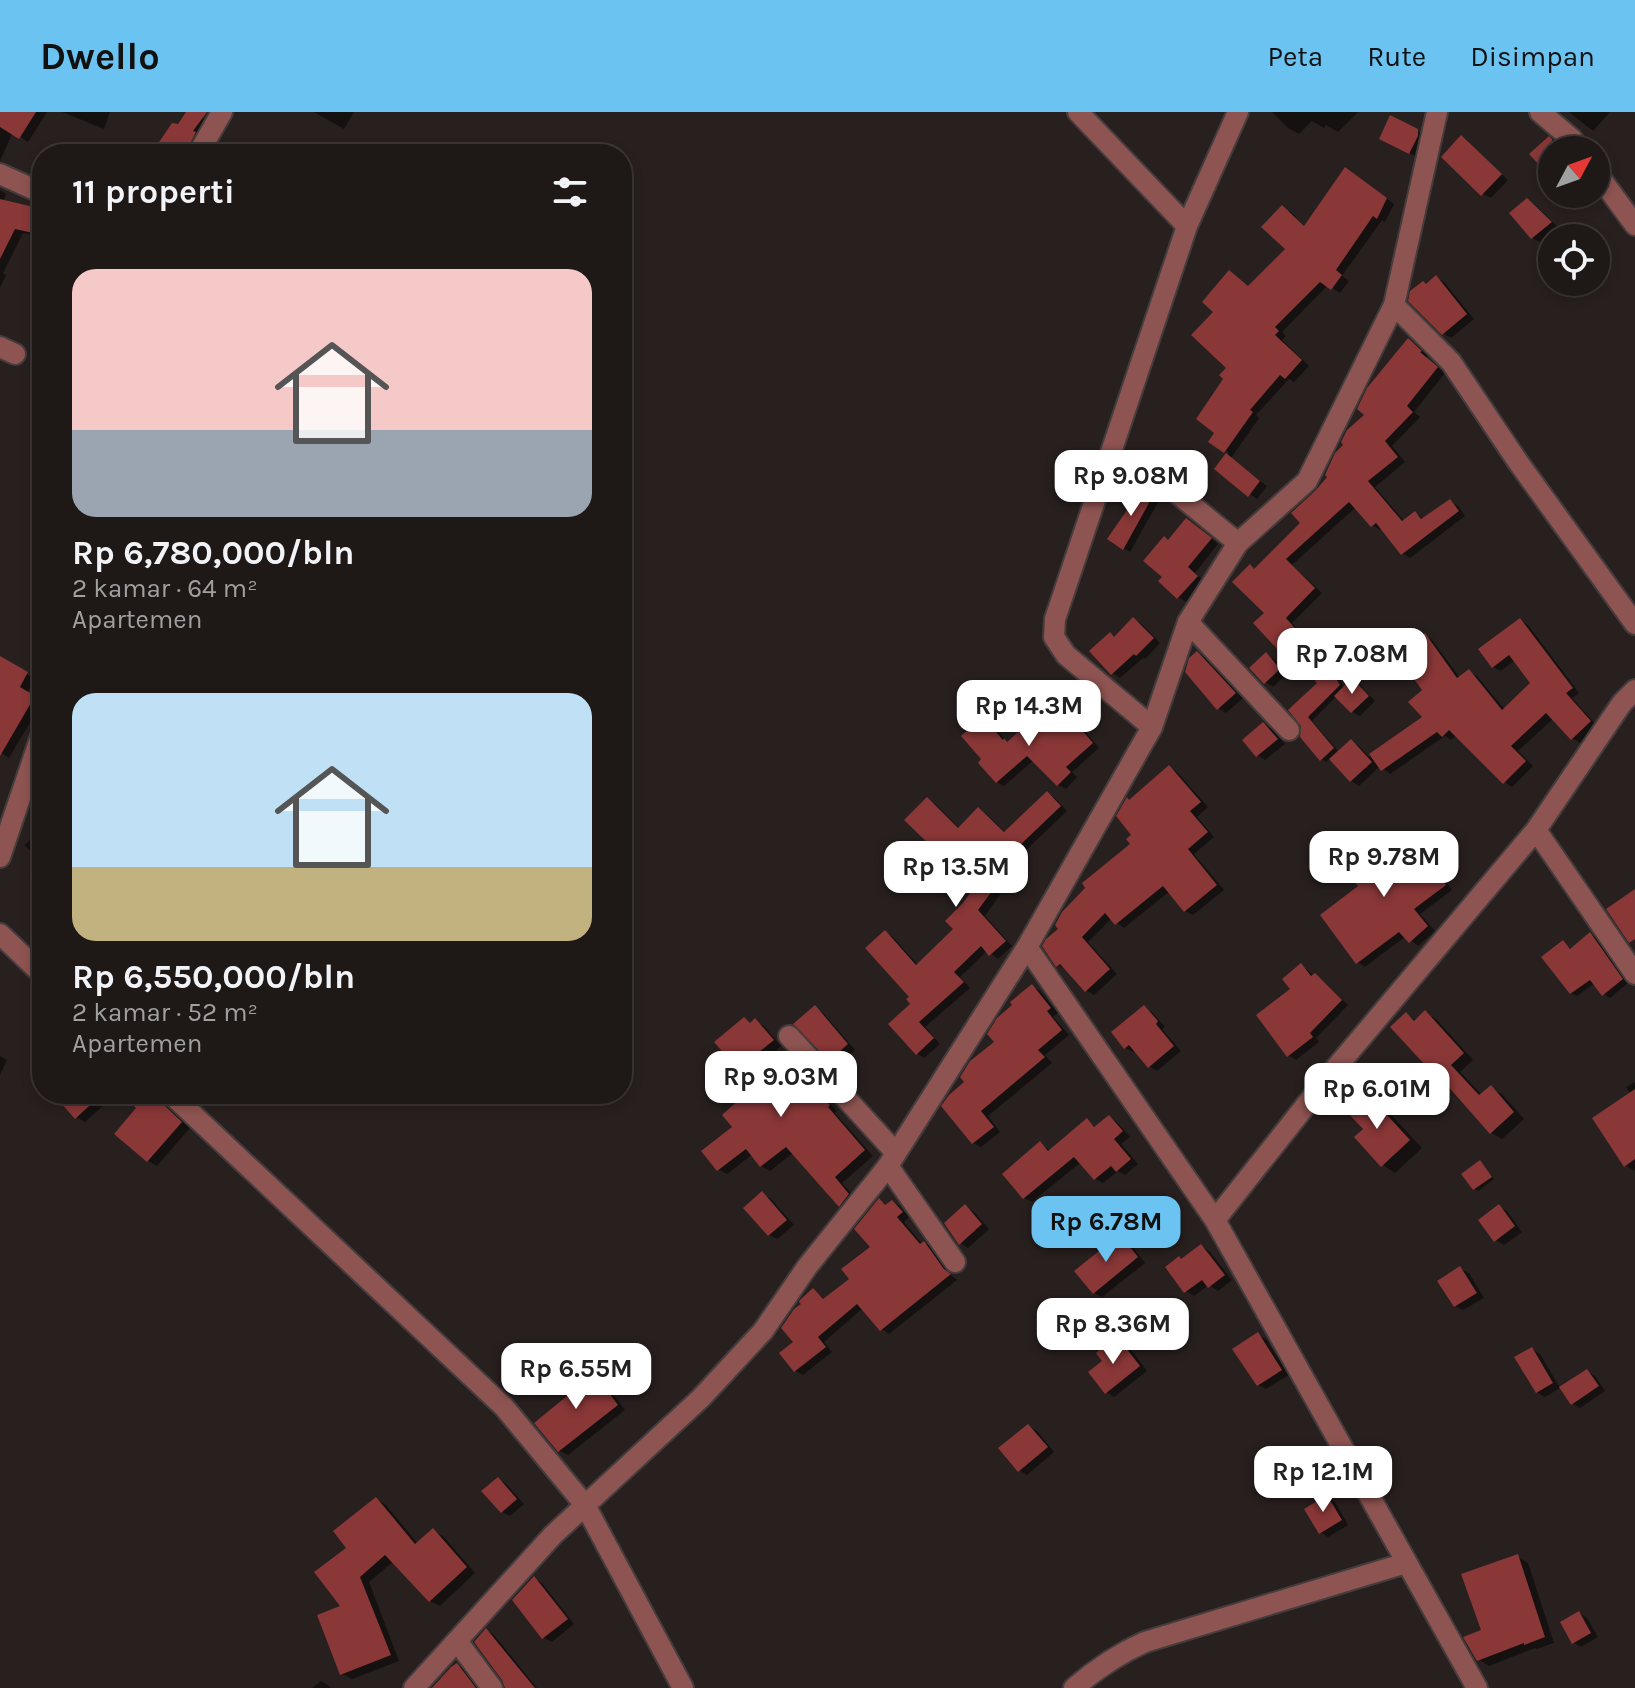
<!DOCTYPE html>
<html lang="id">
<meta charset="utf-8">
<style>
body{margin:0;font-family:Karla,sans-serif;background:#262120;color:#f1f3f6;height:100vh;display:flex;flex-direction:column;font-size:30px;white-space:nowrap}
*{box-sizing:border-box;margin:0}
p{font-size:26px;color:#a1a0a1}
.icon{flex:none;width:44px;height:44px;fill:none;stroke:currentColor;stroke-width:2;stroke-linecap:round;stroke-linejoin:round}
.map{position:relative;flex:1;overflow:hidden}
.details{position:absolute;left:32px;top:32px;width:600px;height:960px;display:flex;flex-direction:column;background:#1e1817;border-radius:32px;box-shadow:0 4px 12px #0003,0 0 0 2px #3c3736}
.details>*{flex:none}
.needle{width:52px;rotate:49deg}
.fabs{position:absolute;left:1538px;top:24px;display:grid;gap:16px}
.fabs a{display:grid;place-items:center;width:72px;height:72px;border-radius:50%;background:#1e1817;box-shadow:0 4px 12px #0003,0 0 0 2px #3c3736;font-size:40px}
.price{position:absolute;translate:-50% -68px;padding:0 18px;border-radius:16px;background:#fff;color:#222;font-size:26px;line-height:52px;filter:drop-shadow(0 2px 4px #0008)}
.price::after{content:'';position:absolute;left:50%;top:48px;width:24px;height:18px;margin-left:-12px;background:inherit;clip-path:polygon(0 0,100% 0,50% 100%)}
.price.selected{background:#6ac3f1;color:#111}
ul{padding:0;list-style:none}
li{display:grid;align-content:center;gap:16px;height:424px;padding:0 40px}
li span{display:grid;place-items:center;height:248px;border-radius:24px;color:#555}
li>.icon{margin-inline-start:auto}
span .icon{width:144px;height:144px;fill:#fffc;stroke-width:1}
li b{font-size:34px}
h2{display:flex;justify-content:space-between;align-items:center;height:96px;padding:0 40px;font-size:34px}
header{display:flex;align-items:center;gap:48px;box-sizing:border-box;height:112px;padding:0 40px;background:#6ac3f1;color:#111}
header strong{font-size:38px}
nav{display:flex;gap:44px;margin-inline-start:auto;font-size:28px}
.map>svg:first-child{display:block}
.shadow{fill:#0007}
.building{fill:#893737}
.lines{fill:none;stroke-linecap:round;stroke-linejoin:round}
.minor-casing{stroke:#453d3d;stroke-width:24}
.tertiary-casing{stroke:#453d3d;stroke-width:24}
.minor{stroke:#8e5451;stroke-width:20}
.tertiary{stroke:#8e5451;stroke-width:20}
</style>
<header>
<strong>Dwello</strong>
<nav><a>Peta</a><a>Rute</a><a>Disimpan</a></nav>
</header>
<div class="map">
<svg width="1635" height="1576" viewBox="0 0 1635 1576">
<rect width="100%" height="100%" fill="#28201f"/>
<path class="shadow" d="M0,0H47L28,30L13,20L0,49Z
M62,0H110L104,17Z
M189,0H193L210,11L196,31L176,19Z
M314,0H354L344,17Z
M1272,0H1358L1338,20L1326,13L1324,16L1312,9L1299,22L1288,16Z
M1569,0H1610L1593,19Z
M1391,6L1427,24L1417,45L1390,31Z
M1549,27L1563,38H1552V62Z
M131,33L146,42H126Z
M1480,44L1488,49L1508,68L1491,86L1483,82Z
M1353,62L1394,92L1385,110L1382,108L1342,164L1349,169L1340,181L1328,173L1282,220L1286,224L1282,228L1309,254L1294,270L1289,267L1256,303L1259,306L1231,346L1267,374L1257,387L1216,357L1229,341L1211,329L1217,320L1226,266L1249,176L1287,137L1283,96L1291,100L1305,115Z
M0,78L6,82L3,90L42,99V125L23,121L3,161L6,163L0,176Z
M1527,88L1535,93L1558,115L1540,130L1532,126Z
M1436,165L1444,170L1474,207L1451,226L1443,221L1427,173Z
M1409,228L1416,233L1428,244L1426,246L1445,261L1414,300L1420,305L1392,334L1405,350L1375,375L1404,409L1415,401L1424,407L1450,390L1458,394L1465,404L1410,446L1402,441L1383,416L1380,418L1372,413L1356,395L1292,453L1322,481L1292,511L1307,527L1289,543L1281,539L1256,511L1267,501L1256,458L1302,411L1367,304Z
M1152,379L1161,385L1130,440L1110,427Z
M1195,413L1218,432L1195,461L1205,470L1186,490L1178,485L1169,430Z
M42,416V438L32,432Z
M1134,508L1142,512L1160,531L1145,547L1143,546L1120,566L1112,561L1115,526Z
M1520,508L1528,513L1579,581L1572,586L1598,615L1580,631L1572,626L1554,606L1518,639L1533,654L1512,675L1505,670L1456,623L1451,628L1445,624L1390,662L1380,654L1359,674L1351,669L1331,646L1326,650L1321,647L1304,614L1320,571L1329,557L1335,560L1344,576L1352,569L1360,573L1375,589L1360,604L1352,600L1337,584L1312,609L1339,640L1351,629L1359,634L1369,645L1425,605V523L1432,528L1460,566L1469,559L1477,564L1505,598L1533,572L1515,548L1501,559L1493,555Z
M1198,542L1206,546L1243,586L1226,601L1218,596Z
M1266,543L1274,547L1287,562L1273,575L1265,570Z
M0,546L35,567L27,581L42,590L9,646L0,640Z
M1069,605L1076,609L1099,636L1072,660L1077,665L1066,677L1058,673L1034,648L1004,674L997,670L984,647L983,607L991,611L1007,630L1029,613L1039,620L1054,607L1062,612Z
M1264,612L1272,617L1285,632L1265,648L1257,643Z
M1169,655L1177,660L1208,695L1197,705L1214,725L1194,742L1224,778L1193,803L1185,799L1170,779L1124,816L1117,811L1112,806L1088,830L1117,862L1094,883L1086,878L1066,858L1058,853L1133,733L1131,689Z
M1048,681L1055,686L1067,699L1024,740L1028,743L1017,757L1029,767L1020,778L1008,771L985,804L1012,834L998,847L987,839L960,865L970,876L925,915L940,932L924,946L917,941L911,885L885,821L893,825L918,853L956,817L983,768L948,735L943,740L935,736L928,688L935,692L960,717L978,698L986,702L1006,721Z
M42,718V748L24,733Z
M1403,723L1410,727L1428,745L1452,778L1420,802L1435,819L1418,834L1406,824L1365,855L1358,850L1360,775L1390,735Z
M42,751V777L29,765Z
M1591,823L1597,826L1628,871L1610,886L1604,882L1595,871L1577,884L1571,881L1563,831L1572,837Z
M1301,854L1308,858L1314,865L1315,864L1322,868L1348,893L1316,926L1319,930L1296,948L1288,943L1293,877Z
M1032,874L1040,879L1058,901L1053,905L1069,923L1045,943L1052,951L988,1004L1000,1020L981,1035L973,1031L967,971L997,930Z
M815,896L823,901L855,938L838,952L830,947Z
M1144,896L1152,900L1165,915L1162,917L1181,939L1157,959L1149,954L1136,938L1133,940L1126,936Z
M1425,901L1436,907L1473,948L1460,960L1482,983L1491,976L1502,982L1524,1007L1502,1027L1491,1021L1444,967L1438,964L1406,902L1417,909Z
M744,907L752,912L755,909L764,914L781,934L761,951L769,961L767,963L789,988L806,971L815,976L837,999L835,1001L873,1044L842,1071L857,1088L849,1098L840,1093L794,1040L770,1059L761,1054L753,1042L727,1062L718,1057L735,1015L756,975Z
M0,944L7,948L0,963Z
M1635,970V1059L1625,1053L1631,982L1626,975Z
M55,982H116L85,1010L76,1005Z
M124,982H169L167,986L168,993L190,1016L157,1054L148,1049L139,996Z
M192,982H226L215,993L212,991L209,994Z
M1368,984L1380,991L1422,1036L1395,1061L1383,1053L1365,1018Z
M1109,1005L1117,1010L1130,1025L1121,1032L1138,1052L1125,1063L1118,1059L1103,1071L1095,1067L1081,1050L1032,1090L1024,1086L1040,1032L1051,1039L1087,1009L1097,1016Z
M1480,1051L1494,1067L1478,1079L1475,1077Z
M762,1082L770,1086L794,1113L777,1127L769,1123Z
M879,1089L888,1094L892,1090L899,1094L909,1105L904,1110L923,1133L925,1131L932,1135L952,1164L957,1168L889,1222L882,1217L863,1196L824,1230L832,1240L803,1263L796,1259L782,1242L796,1231L814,1179L825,1188L852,1168L873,1135Z
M965,1095L973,1099L989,1117L968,1136L960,1131Z
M1499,1095L1507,1099L1522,1120L1504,1133L1496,1128Z
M1120,1125L1128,1129L1145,1151L1102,1185L1094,1181Z
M1201,1134L1209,1139L1232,1168L1218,1179L1209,1173L1194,1184L1186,1179L1183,1148Z
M1460,1157L1469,1161L1484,1186L1463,1198L1455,1194Z
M1258,1223L1266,1227L1289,1263L1266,1277L1258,1273Z
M1112,1231L1121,1236L1124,1234L1132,1239L1147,1259L1114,1285L1106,1280L1105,1249Z
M1532,1237L1540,1242L1560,1276L1545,1285L1537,1280Z
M1587,1259L1595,1264L1605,1279L1580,1296L1572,1291Z
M592,1261L600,1265L625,1298L568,1343L560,1339L537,1311L569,1284Z
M1029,1314L1037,1319L1054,1340L1027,1363L1019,1358Z
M498,1367L506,1372L524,1392L510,1404L502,1400Z
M1327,1385L1335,1390L1348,1413L1328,1425L1320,1420Z
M376,1387L386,1393L418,1432L433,1418L443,1424L475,1461L440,1494L430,1489L394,1449L369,1470L399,1549L352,1567L342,1562L343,1495L349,1436Z
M1517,1444L1528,1451L1554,1531L1537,1537L1535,1536L1489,1554L1478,1547L1483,1519Z
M534,1466L542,1471L574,1512L552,1530L544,1526L514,1488Z
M1579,1501L1587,1506L1598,1525L1581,1535L1573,1530Z
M487,1518L494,1523L537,1576H507Z
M457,1553L465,1557L479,1576H435Z
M321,1569L329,1574L331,1576H312Z"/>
<path class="building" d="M0,0H36L19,27L0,15Z
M186,0H207L193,19L196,20L185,42H151L172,11L178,12Z
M1390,3L1418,17V24L1409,42L1379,27Z
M1461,23L1502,62L1481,84L1441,45Z
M1549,24L1552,27V67L1529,42Z
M1345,55L1387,86L1377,107L1373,104L1336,158L1342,163L1331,178L1320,170L1275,215L1279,219L1275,223L1302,248L1285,267L1280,263L1250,298L1253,300L1224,341L1208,330L1214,321L1196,307L1223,267L1219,263L1226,256L1191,223L1213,200L1202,190L1229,158L1248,174L1285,137L1261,115L1282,93L1304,114Z
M1527,86L1552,110L1531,127L1509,101Z
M0,87L42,97V123L15,117L0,147Z
M1436,163L1467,202L1442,223L1408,189L1410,179L1423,169L1426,172Z
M1408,226L1422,239L1420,240L1438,255L1407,294L1413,300L1385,329L1398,345L1368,369L1402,409L1415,399L1421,407L1450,387L1459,399L1401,443L1376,411L1371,415L1349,390L1286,447L1315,476L1286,506L1300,522L1280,540L1253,511L1264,501L1232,470L1250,452L1254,457L1300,411L1291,401L1316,378L1327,365L1325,363L1335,341L1343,333L1341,330L1347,318L1364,303L1357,297L1367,276Z
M1226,341L1260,369L1248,385L1214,357Z
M1145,372L1155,380L1123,438L1107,427Z
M1186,406L1212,426L1188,455L1198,464L1177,487L1158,469L1162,465L1143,449L1164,424L1168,428Z
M1133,505L1154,526L1136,544L1134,542L1111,563L1089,539L1110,520L1114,525Z
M1520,506L1573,576L1566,581L1591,609L1571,628L1546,601L1511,634L1526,649L1503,672L1449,618L1442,625L1437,620L1381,659L1369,642L1422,605L1408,590L1422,578L1396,542L1425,521L1457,566L1469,557L1502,598L1530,571L1509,543L1492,556L1478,537Z
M1197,539L1236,581L1217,598L1185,560L1189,546Z
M1266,540L1280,557L1264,572L1249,556Z
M0,544L28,560L20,575L35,584L0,644Z
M1329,554L1340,573L1308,605L1334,636L1320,649L1300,625L1301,614L1288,598L1317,571L1315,569Z
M1352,566L1369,584L1351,601L1334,584Z
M1069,603L1093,631L1066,655L1071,660L1057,674L1027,644L996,671L978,651L981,647L961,624L983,605L1003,628L1004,626L1007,630L1029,610L1037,619L1054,604L1059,611Z
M1263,610L1278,627L1256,645L1242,628Z
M1351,627L1372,650L1350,670L1329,647Z
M1169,653L1201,690L1190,699L1208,720L1188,737L1217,773L1184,800L1163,774L1115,813L1105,801L1082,825L1110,857L1085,880L1060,852L1056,855L1042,834L1046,827L1058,817L1055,813L1062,800L1085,776L1082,771L1130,732L1126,727L1131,723L1116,704L1127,685L1129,688Z
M1047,679L1061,694L1018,735L1021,737L1010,752L1023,761L1012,776L1001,767L978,798L1006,829L989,844L981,834L954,860L964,870L919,910L934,926L916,943L888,912L910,892L906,887L909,885L865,836L885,818L916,853L953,817L945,809L962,792L980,768L940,731L934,737L904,708L927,685L958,716L978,695L1004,720Z
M1402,720L1420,739L1446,773L1414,797L1428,814L1409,831L1399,820L1356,852L1320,803L1358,774L1348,762L1387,731L1389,733Z
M1635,777V827L1629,831L1606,797Z
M1590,820L1623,867L1602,884L1590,868L1570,882L1541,845L1563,828L1570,837Z
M1301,851L1311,864L1315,861L1342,888L1310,921L1313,925L1287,945L1256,903L1290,877L1282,867Z
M1032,872L1051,896L1047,899L1062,918L1038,938L1045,945L981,999L994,1015L972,1032L941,994L949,983L964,970L960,965L970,949L994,930L987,922L997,906L1012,893L1010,890Z
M815,893L848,932L829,949L793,912Z
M1144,893L1158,909L1156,912L1174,934L1148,956L1129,933L1124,937L1111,920Z
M1425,898L1464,941L1451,953L1479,983L1491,973L1514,1000L1490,1022L1439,964L1437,966L1390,915L1406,900L1414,909Z
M744,905L750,911L755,906L774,928L753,945L761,956L760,957L786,988L806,968L830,993L828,995L865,1038L835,1065L849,1082L839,1095L786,1035L760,1055L746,1037L717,1059L701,1039L732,1015L722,1003L753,975L714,930Z
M1635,977V1047L1624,1055L1592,1006Z
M1367,981L1410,1028L1381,1055L1354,1025L1363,1017L1347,1000Z
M53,982H102L75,1007Z
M122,982H158L162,991L182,1010L147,1050L114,1022L136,996Z
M1109,1003L1123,1019L1114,1027L1131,1047L1116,1060L1111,1054L1094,1068L1074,1045L1023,1087L1002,1062L1040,1029L1048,1039L1087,1006L1094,1015Z
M1480,1048L1492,1065L1473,1078L1461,1062Z
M762,1079L787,1108L768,1124L743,1096Z
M879,1086L885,1093L892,1088L903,1100L897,1105L920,1132L924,1129L944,1157L951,1162L880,1219L857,1192L818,1225L826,1235L794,1260L779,1241L793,1230L781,1216L794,1197L801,1192L799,1190L800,1188L813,1176L823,1187L849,1167L841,1157L870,1135L854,1117Z
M965,1092L982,1112L959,1133L944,1111Z
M1499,1092L1515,1114L1494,1130L1478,1108Z
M1120,1122L1138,1145L1093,1182L1074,1159Z
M1201,1132L1225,1163L1208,1176L1202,1168L1184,1181L1165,1155L1179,1144L1181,1147Z
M1460,1154L1477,1181L1454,1195L1437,1169Z
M1258,1220L1282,1258L1257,1274L1232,1237Z
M1112,1228L1118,1236L1123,1232L1140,1254L1105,1282L1088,1260L1102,1249L1096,1241Z
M1532,1235L1553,1271L1536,1281L1514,1245Z
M1587,1257L1599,1274L1571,1293L1559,1275Z
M592,1258L618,1293L558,1340L534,1311L567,1284L563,1279Z
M1028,1312L1048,1335L1018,1360L998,1336Z
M498,1365L517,1387L501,1401L481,1379Z
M1327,1383L1342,1408L1319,1422L1304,1397Z
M376,1385L415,1432L433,1416L467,1455L429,1490L385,1443L360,1465L391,1543L340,1563L317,1503L340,1494L314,1460L346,1436L333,1419Z
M1518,1442L1545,1525L1524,1533V1531L1477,1549L1463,1525L1481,1518L1461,1462Z
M534,1464L568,1507L542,1527L512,1488Z
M1579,1499L1591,1521L1572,1532L1560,1510Z
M486,1516L498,1531L535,1576H505L502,1568L474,1530Z
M457,1551L476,1576H432L451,1555Z"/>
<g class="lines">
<defs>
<path id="minor" d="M1078,0L1187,114
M1540,0L1572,27L1580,38
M198,42L222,0
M1596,60L1635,113
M0,62L42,81
M1394,193L1451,250L1518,350L1635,512
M0,235L15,242
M1156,364L1238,431
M1188,510L1289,618
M1152,615L1066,543L1054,525L1055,507L1187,114L1238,0
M1536,718L1635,862
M0,745L42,621
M0,822L42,862
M1027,835L1215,1108L1477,1576
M789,924L896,1041
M171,982L504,1295L585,1393L683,1576
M888,1054L955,1150
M1215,1108L1329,964L1536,718L1622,591L1635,578
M457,1529L492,1576
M1074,1576C1096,1557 1118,1542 1145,1530L1406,1451"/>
<path id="tertiary" d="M414,1576L553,1423L701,1286L763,1219L807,1155L888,1054L1027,835L1152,615L1188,510L1238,431L1307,369L1394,193L1437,0"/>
</defs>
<use href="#minor" class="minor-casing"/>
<use href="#tertiary" class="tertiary-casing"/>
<use href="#minor" class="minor"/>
<use href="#tertiary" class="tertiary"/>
</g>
</svg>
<div class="fabs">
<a><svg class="needle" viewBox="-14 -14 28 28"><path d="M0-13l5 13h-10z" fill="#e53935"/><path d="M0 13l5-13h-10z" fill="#a1a0a1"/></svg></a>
<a><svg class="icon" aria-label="locate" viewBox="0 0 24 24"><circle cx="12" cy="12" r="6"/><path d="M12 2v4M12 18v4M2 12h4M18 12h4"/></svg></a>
</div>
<b class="price" style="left:1131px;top:406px">Rp 9.08M</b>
<b class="price" style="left:1352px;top:584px">Rp 7.08M</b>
<b class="price" style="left:1029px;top:636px">Rp 14.3M</b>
<b class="price" style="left:1384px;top:787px">Rp 9.78M</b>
<b class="price" style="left:956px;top:797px">Rp 13.5M</b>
<b class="price" style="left:781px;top:1007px">Rp 9.03M</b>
<b class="price" style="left:1377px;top:1019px">Rp 6.01M</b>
<b class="price selected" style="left:1106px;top:1152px">Rp 6.78M</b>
<b class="price" style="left:1113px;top:1254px">Rp 8.36M</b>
<b class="price" style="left:576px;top:1299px">Rp 6.55M</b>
<b class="price" style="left:1323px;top:1402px">Rp 12.1M</b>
<section class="details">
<h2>11 properti<svg class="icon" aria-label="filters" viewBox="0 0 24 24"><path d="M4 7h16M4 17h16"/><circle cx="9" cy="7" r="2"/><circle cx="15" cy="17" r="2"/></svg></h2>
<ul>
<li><span style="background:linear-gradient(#f6c9c9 65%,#9aa5b1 0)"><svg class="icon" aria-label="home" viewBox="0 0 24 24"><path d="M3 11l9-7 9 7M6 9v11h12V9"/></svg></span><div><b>Rp 6,780,000/bln</b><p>2 kamar · 64 m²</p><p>Apartemen</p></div></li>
<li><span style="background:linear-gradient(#bfe0f5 70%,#c2b280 0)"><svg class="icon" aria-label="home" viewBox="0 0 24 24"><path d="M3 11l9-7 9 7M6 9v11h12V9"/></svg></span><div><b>Rp 6,550,000/bln</b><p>2 kamar · 52 m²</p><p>Apartemen</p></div></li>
</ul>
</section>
</div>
